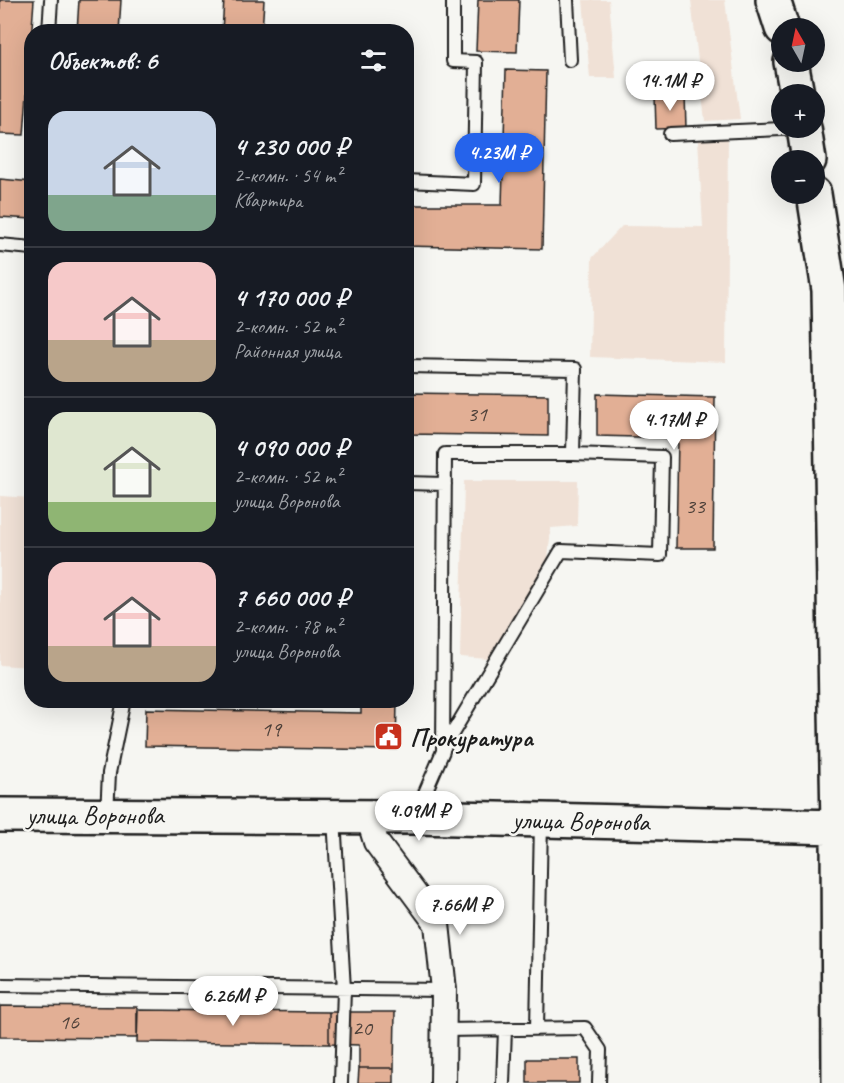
<!DOCTYPE html>
<html lang="ru">
<meta charset="utf-8">
<style>
body{margin:0;font-family:Caveat,sans-serif;background:#242831;color:#f1f3f6;height:100vh;display:flex;flex-direction:column;font-size:22px;white-space:nowrap}
*{box-sizing:border-box;margin:0}
p{font-size:20px;color:#9ea1a6}
.icon{flex:none;width:33px;height:33px;fill:none;stroke:currentColor;stroke-width:2;stroke-linecap:round;stroke-linejoin:round}
.map{position:relative;flex:1;overflow:hidden}
.drawer{position:absolute;left:24px;top:24px;width:390px;height:684px;display:flex;flex-direction:column;background:#171b24;border-radius:24px;box-shadow:0 6px 24px #0002}
.drawer>*{flex:none}
.needle{width:39px;rotate:351deg}
.buttons{position:absolute;left:771px;top:18px;display:grid;gap:12px}
.buttons a{display:grid;place-items:center;width:54px;height:54px;border-radius:50%;background:#171b24;box-shadow:0 6px 24px #0002;font-size:30px}
.price{position:absolute;translate:-50% -51px;padding:0 14px;border-radius:21px;background:#fff;color:#222;font-size:20px;line-height:39px;filter:drop-shadow(0 2px 3px #0008)}
.price::after{content:'';position:absolute;left:50%;top:36px;width:18px;height:14px;margin-left:-9px;background:inherit;clip-path:polygon(0 0,100% 0,50% 100%)}
.price.active{background:#2563eb;color:#fff}
ul{padding:0;list-style:none}
li{display:flex;align-items:center;gap:18px;height:150px;padding:0 24px}
li+li{border-top:2px solid #363941}
li span{display:grid;place-items:center;flex:none;width:168px;height:120px;border-radius:18px;color:#555}
li>.icon{margin-inline-start:auto}
span .icon{width:72px;height:72px;fill:#fffc;stroke-width:1}
li b{font-size:26px}
h2{display:flex;justify-content:space-between;align-items:center;height:72px;padding:0 24px;font-size:26px}
.map>svg:first-child{display:block}
.built{fill:#f0e1d6}
.building{fill:#e2af95;stroke:#1c1c1c;stroke-width:1.5}
.lines{fill:none;stroke-linecap:round;stroke-linejoin:round}
.lane-casing{stroke:#1c1c1c;stroke-width:16}
.street-casing{stroke:#1c1c1c;stroke-width:28}
.secondary-casing{stroke:#1c1c1c;stroke-width:38}
.lane{stroke:#f6f6f2;stroke-width:12}
.street{stroke:#f6f6f2;stroke-width:24}
.secondary{stroke:#f6f6f2;stroke-width:33}
.labels{text-anchor:middle;dominant-baseline:central;stroke-width:5;stroke-linejoin:round;paint-order:stroke}
.number-label{font-size:22px;fill:#4e413a}
.poi-label{font-size:26px;font-weight:bold;fill:#1c1c1c;stroke:#f6f6f2;text-anchor:start}
.street-label{font-size:26px;fill:#1c1c1c;stroke:#f6f6f2}
</style>
<div class="map">
<svg width="844" height="1083" viewBox="0 0 844 1083">
<rect width="100%" height="100%" fill="#f6f6f2"/>
<filter id="ink" filterUnits="userSpaceOnUse"><feTurbulence type="fractalNoise" baseFrequency=".0167" numOctaves="2"/><feDisplacementMap in="SourceGraphic" scale="12" xChannelSelector="R" yChannelSelector="G"/><feConvolveMatrix kernelMatrix="1 2 1 2 8 2 1 2 1" color-interpolation-filters="sRGB"/></filter>
<g filter="url(#ink)">
<path class="built" d="M583,0H609L616,78H590Z
M691,0H725L740,119L705,121Z
M728,137L726,362L590,357L592,258L622,226L703,227L698,139Z
M464,481H578L577,526L551,528L548,559L489,659L460,657Z
M0,496L31,498V667L0,665Z"/>
<path class="building" d="M0,0H34L24,135L0,134Z
M79,0H121L119,32H77Z
M224,0H264L262,32H222Z
M478,0H519L517,52L476,51Z
M506,70L546,71L542,249L406,246V205H502Z
M685,95L686,128L656,129L655,96Z
M0,179L32,182V219L0,217Z
M30,289H32V329L27,328Z
M406,393L548,395V436L406,434Z
M597,394L715,397L713,548H676L678,438L597,436Z
M361,700H397L396,750L145,746L146,709L361,713Z
M0,1006L137,1007V1038L0,1037Z
M138,1010L329,1012V1044L137,1042Z
M329,1012H395L394,1068H359V1045L329,1044Z
M527,1059H579V1083H527Z
M359,1068H394V1083H358Z"/>
<g class="lines">
<defs>
<path id="lane" d="M567,0L570,60
M49,32L51,0
M670,134L802,128
M406,181L474,184L476,62L453,61V0
M0,245L32,248
M406,366L575,369L573,454H445L443,751L415,816
M406,483L445,484
M443,749L561,551L660,555L662,457L573,454
M107,814L109,773L124,700
M334,818L344,989L341,1083
M0,985L444,990
M537,1029L541,821
M443,1030L585,1028L600,1050L599,1083
M503,1083L505,1029"/>
<path id="street" d="M368,816L376,842L437,924L444,990L443,1083"/>
<path id="secondary" d="M773,0L782,28
M791,62L797,94
M804,128L809,160
M814,194L829,290L838,827L839,1083
M0,815L415,817L838,827"/>
</defs>
<use href="#lane" class="lane-casing"/>
<use href="#street" class="street-casing"/>
<use href="#secondary" class="secondary-casing"/>
<use href="#lane" class="lane"/>
<use href="#street" class="street"/>
<use href="#secondary" class="secondary"/>
</g>
</g>
<defs>
<symbol id="civic-square" viewBox="-11 -11 22 22"><rect x="-9" y="-9" width="18" height="18" rx="4" fill="#c8321e" stroke="#f6f6f2"/><path d="M-.6-6.5H3V-4.5H.6V-3L4-1V1h2V6H-6V1h2V-1L-.6-3ZM-1.2 2.5V6h2.4V2.5Z" fill="#fff"/></symbol>
</defs>
<g fill-rule="evenodd">
<use href="#civic-square" x="372" y="720" width="33" height="33"/>
</g>
<g class="labels">
<g class="number-label">
<text x="477" y="414">31</text>
<text x="695" y="506">33</text>
<text x="271" y="729">19</text>
<text x="69" y="1022">16</text>
<text x="362" y="1028">20</text>
</g>
<g class="poi-label">
<text x="410" y="737">Прокуратура</text>
</g>
<g class="street-label">
<text x="95" y="815">улица Воронова</text>
<text transform="translate(581 821) rotate(1)">улица Воронова</text>
</g>
</g>
</svg>
<div class="buttons">
<a><svg class="needle" viewBox="-14 -14 28 28"><path d="M0-13l5 13h-10z" fill="#e53935"/><path d="M0 13l5-13h-10z" fill="#9ea1a6"/></svg></a>
<a>+</a>
<a>−</a>
</div>
<b class="price" style="left:670px;top:112px">14.1M ₽</b>
<b class="price active" style="left:499px;top:184px">4.23M ₽</b>
<b class="price" style="left:674px;top:451px">4.17M ₽</b>
<b class="price" style="left:419px;top:842px">4.09M ₽</b>
<b class="price" style="left:460px;top:936px">7.66M ₽</b>
<b class="price" style="left:233px;top:1027px">6.26M ₽</b>
<section class="drawer">
<h2>Объектов: 6<svg class="icon" aria-label="filters" viewBox="0 0 24 24"><path d="M4 7h16M4 17h16"/><circle cx="9" cy="7" r="2"/><circle cx="15" cy="17" r="2"/></svg></h2>
<ul>
<li><span style="background:linear-gradient(#c9d6e8 70%,#7fa58c 0)"><svg class="icon" aria-label="home" viewBox="0 0 24 24"><path d="M3 11l9-7 9 7M6 9v11h12V9"/></svg></span><div><b>4 230 000 ₽</b><p>2-комн. · 54 m²</p><p>Квартира</p></div></li>
<li><span style="background:linear-gradient(#f6c9c9 65%,#b9a48a 0)"><svg class="icon" aria-label="home" viewBox="0 0 24 24"><path d="M3 11l9-7 9 7M6 9v11h12V9"/></svg></span><div><b>4 170 000 ₽</b><p>2-комн. · 52 m²</p><p>Районная улица</p></div></li>
<li><span style="background:linear-gradient(#dfe7d0 75%,#8fb573 0)"><svg class="icon" aria-label="home" viewBox="0 0 24 24"><path d="M3 11l9-7 9 7M6 9v11h12V9"/></svg></span><div><b>4 090 000 ₽</b><p>2-комн. · 52 m²</p><p>улица Воронова</p></div></li>
<li><span style="background:linear-gradient(#f6c9c9 70%,#b9a48a 0)"><svg class="icon" aria-label="home" viewBox="0 0 24 24"><path d="M3 11l9-7 9 7M6 9v11h12V9"/></svg></span><div><b>7 660 000 ₽</b><p>2-комн. · 78 m²</p><p>улица Воронова</p></div></li>
</ul>
</section>
</div>
